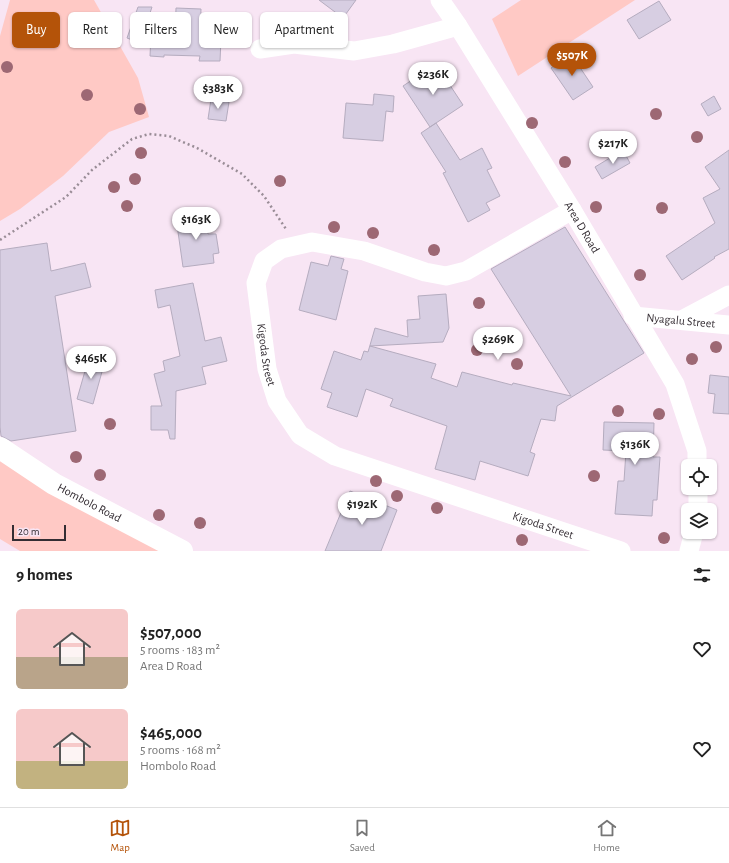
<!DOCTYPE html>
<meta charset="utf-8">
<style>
body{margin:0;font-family:"Alegreya Sans",sans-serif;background:#f6f6f6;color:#222;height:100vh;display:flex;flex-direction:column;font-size:15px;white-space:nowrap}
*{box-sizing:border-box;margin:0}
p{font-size:13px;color:#767676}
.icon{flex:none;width:22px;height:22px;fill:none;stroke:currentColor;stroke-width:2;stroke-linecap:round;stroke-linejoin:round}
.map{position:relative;height:551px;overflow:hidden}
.sheet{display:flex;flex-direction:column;background:#fff;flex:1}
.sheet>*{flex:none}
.banner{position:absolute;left:12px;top:12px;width:400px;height:36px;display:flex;gap:8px}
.tools{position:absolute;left:681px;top:459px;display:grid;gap:8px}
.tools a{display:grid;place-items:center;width:36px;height:36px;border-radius:6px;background:#fff;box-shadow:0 1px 3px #0004;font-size:20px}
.scale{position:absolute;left:12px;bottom:10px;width:54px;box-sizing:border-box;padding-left:4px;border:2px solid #342d33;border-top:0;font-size:11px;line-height:14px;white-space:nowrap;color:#342d33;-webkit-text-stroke:3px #f8e5f4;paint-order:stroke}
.price{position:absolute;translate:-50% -34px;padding:0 9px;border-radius:14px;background:#fff;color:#222;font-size:13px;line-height:26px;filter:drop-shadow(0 1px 2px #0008)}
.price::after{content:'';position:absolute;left:50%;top:24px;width:12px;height:9px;margin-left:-6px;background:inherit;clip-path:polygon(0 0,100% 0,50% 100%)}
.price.on{background:#b45309;color:#fff}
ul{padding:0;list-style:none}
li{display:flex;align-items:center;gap:12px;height:100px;padding:0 16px}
li span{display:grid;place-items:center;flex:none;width:112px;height:80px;border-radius:6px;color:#555}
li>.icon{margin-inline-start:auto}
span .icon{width:48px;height:48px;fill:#fffc;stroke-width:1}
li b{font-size:17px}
h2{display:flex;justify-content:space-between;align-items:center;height:48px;padding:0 16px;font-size:17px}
.tag{padding:0 14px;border-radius:6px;background:#fff;box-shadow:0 1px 3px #0004;font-size:14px;line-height:36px}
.tag.on{background:#b45309;color:#fff}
.dock{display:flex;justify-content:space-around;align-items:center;height:56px;border-top:1px solid #e0e0e0;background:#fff;font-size:11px;color:#767676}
.dock a{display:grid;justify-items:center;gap:2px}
.dock .on{color:#b45309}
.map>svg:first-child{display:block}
.green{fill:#ffc9c5}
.building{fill:#d7cee2;stroke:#b5acbf}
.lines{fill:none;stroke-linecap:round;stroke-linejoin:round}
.path{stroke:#9a8d97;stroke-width:2.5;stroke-dasharray:2 3;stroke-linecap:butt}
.minor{stroke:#fff;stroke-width:19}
.tertiary{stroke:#fff;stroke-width:22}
.tree{fill:#9d6874}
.labels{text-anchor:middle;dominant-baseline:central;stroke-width:3;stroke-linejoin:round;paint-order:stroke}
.street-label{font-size:12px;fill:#342d33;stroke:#f8e5f4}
</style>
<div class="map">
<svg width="729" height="551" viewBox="0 0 729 551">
<rect width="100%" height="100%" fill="#f8e5f4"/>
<path class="green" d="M10,0H94L138,78L149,117L109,132L63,176L20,209L0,221V36Z
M521,0H635L518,76L492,19Z
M0,453L162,551H20L0,539Z"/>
<path class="building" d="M319,0H356L343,18Z
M659,1L671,20L639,39L627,20Z
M138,7H152L140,43L127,38Z
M176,8L201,9L200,38L221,39L220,61H199L200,56L164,55V57L150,56L151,35L175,36Z
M571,54L593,87L573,100L551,68Z
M436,64L463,105L430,127L403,86Z
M374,94L394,96L393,112L386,111L383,141L343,138L346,103L373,105Z
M714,96L721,109L708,116L701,104Z
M211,99L229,102L226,121L208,119Z
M436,123L460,160L482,148L492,168L487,170L500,196L486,203L490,210L468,222L443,173L446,172L421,133Z
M623,150L630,163L602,179L595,167Z
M729,150V249L714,257L715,258L682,280L666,256L715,223L703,198L720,189L705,167Z
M205,214L208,234H216L219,253L213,254L214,263L183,267L176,218Z
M565,227L644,353L557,406L555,421L541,419L530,452L535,454L528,476L480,461L475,480L435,469L447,426L390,406L393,399L366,389L357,417L327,407L332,393L321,389L334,351L361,360L364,351L368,352L375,328L408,337L407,320L420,319L418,296L446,294L449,328L443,342L370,346L436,364L431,378L457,387L462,372L512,385L513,383L571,396L491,269Z
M47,243L51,271L85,263L91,287L55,296L76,431L11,441L1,436L0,427V250Z
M331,256L344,259L341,269L348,271L336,320L299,310L311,262L328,266Z
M193,283L205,341L221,337L227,361L202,367L206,384L176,391L175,439H170L168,430H151V406H162L154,374L165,371L163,361L180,356L170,305L158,308L155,290Z
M89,357L105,361L93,404L77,399Z
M710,375L729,377V414L713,413L715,394L708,393Z
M604,422L654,423L653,457H660L657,500H653L652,516L615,514L618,481H624L626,451L603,450Z
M350,491L397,510L381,551H325Z"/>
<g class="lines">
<path class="path" d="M0,240L66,197L92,170L132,139L149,134L169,136L197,148L242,174L264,196L286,229"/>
<g class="minor">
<path id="s1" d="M440,0L458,26L572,210L675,384L697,451V466"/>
<path d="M260,49L294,44L354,51L393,44L458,26"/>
<path id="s2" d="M572,210L466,271L446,276L425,272L364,251L312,242L281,249L264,261L256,283L267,369L277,401L300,435L335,456L621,551"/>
<path id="s3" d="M633,316L729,325"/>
<path d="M682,320L729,295"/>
<path d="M698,488V510"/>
<path d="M689,551L694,532"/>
</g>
<path class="tertiary" id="s4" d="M0,448L54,484L182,551"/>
</g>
<g class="tree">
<circle cx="35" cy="38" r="6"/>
<circle cx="7" cy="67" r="6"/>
<circle cx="87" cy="95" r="6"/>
<circle cx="140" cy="109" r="6"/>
<circle cx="656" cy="114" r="6"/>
<circle cx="532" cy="123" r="6"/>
<circle cx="697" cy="137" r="6"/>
<circle cx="141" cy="153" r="6"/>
<circle cx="565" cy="162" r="6"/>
<circle cx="135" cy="179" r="6"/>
<circle cx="280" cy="181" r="6"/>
<circle cx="114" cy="187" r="6"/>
<circle cx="127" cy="206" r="6"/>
<circle cx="596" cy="207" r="6"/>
<circle cx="662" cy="208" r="6"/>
<circle cx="334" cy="227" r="6"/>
<circle cx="373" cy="233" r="6"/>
<circle cx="434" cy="250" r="6"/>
<circle cx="640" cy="275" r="6"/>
<circle cx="479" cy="303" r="6"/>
<circle cx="496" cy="335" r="6"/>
<circle cx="716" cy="347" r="6"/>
<circle cx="477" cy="350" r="6"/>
<circle cx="692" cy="359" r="6"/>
<circle cx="517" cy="364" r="6"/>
<circle cx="618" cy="411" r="6"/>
<circle cx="659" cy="414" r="6"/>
<circle cx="110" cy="424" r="6"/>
<circle cx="76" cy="457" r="6"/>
<circle cx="100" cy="475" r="6"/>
<circle cx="594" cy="476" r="6"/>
<circle cx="376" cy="481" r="6"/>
<circle cx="397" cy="496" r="6"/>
<circle cx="437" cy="508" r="6"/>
<circle cx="159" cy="515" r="6"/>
<circle cx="200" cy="523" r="6"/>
<circle cx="664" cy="538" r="6"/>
<circle cx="522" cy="540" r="6"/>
</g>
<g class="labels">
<g class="street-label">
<text stroke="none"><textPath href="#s1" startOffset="268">Area D Road</textPath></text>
<text stroke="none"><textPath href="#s3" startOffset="48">Nyagalu Street</textPath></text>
<text stroke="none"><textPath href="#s2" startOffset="430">Kigoda Street</textPath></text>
<text stroke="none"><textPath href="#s4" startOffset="105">Hombolo Road</textPath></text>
<text stroke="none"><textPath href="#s2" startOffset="779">Kigoda Street</textPath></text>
</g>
</g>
</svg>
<div class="tools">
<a><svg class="icon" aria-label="locate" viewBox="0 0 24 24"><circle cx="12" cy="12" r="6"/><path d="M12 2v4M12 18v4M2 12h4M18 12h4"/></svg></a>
<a><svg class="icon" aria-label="layers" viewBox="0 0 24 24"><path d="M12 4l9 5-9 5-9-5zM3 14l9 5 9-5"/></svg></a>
</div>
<div class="scale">20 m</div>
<b class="price on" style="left:572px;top:77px">$507K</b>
<b class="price" style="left:433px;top:96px">$236K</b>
<b class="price" style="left:218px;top:110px">$383K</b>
<b class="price" style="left:613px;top:165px">$217K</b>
<b class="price" style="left:196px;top:241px">$163K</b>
<b class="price" style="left:498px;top:361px">$269K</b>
<b class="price" style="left:91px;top:380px">$465K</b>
<b class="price" style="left:635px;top:466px">$136K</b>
<b class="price" style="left:362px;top:526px">$192K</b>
<div class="banner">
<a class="tag on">Buy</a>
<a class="tag">Rent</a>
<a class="tag">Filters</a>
<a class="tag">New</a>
<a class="tag">Apartment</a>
</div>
</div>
<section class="sheet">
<h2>9 homes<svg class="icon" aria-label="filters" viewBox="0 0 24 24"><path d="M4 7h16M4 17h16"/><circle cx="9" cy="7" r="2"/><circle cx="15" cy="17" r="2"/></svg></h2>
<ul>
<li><span style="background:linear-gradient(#f6c9c9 60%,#b9a48a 0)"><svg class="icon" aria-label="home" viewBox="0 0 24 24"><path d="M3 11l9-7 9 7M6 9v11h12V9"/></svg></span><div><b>$507,000</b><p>5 rooms · 183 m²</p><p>Area D Road</p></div><svg class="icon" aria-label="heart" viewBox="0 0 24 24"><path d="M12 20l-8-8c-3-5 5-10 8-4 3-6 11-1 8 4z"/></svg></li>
<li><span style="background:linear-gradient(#f6c9c9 65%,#c2b280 0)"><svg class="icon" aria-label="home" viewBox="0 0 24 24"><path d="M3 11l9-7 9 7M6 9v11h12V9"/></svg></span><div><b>$465,000</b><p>5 rooms · 168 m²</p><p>Hombolo Road</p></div><svg class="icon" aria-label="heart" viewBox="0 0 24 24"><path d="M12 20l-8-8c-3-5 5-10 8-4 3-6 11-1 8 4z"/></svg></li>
</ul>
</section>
<nav class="dock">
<a class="on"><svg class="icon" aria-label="map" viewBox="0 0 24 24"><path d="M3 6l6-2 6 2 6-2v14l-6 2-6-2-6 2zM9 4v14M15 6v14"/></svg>Map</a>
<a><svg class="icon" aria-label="saved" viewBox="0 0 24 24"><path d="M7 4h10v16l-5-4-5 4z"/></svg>Saved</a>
<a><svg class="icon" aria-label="home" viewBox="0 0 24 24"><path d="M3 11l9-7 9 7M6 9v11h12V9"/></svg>Home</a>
</nav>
